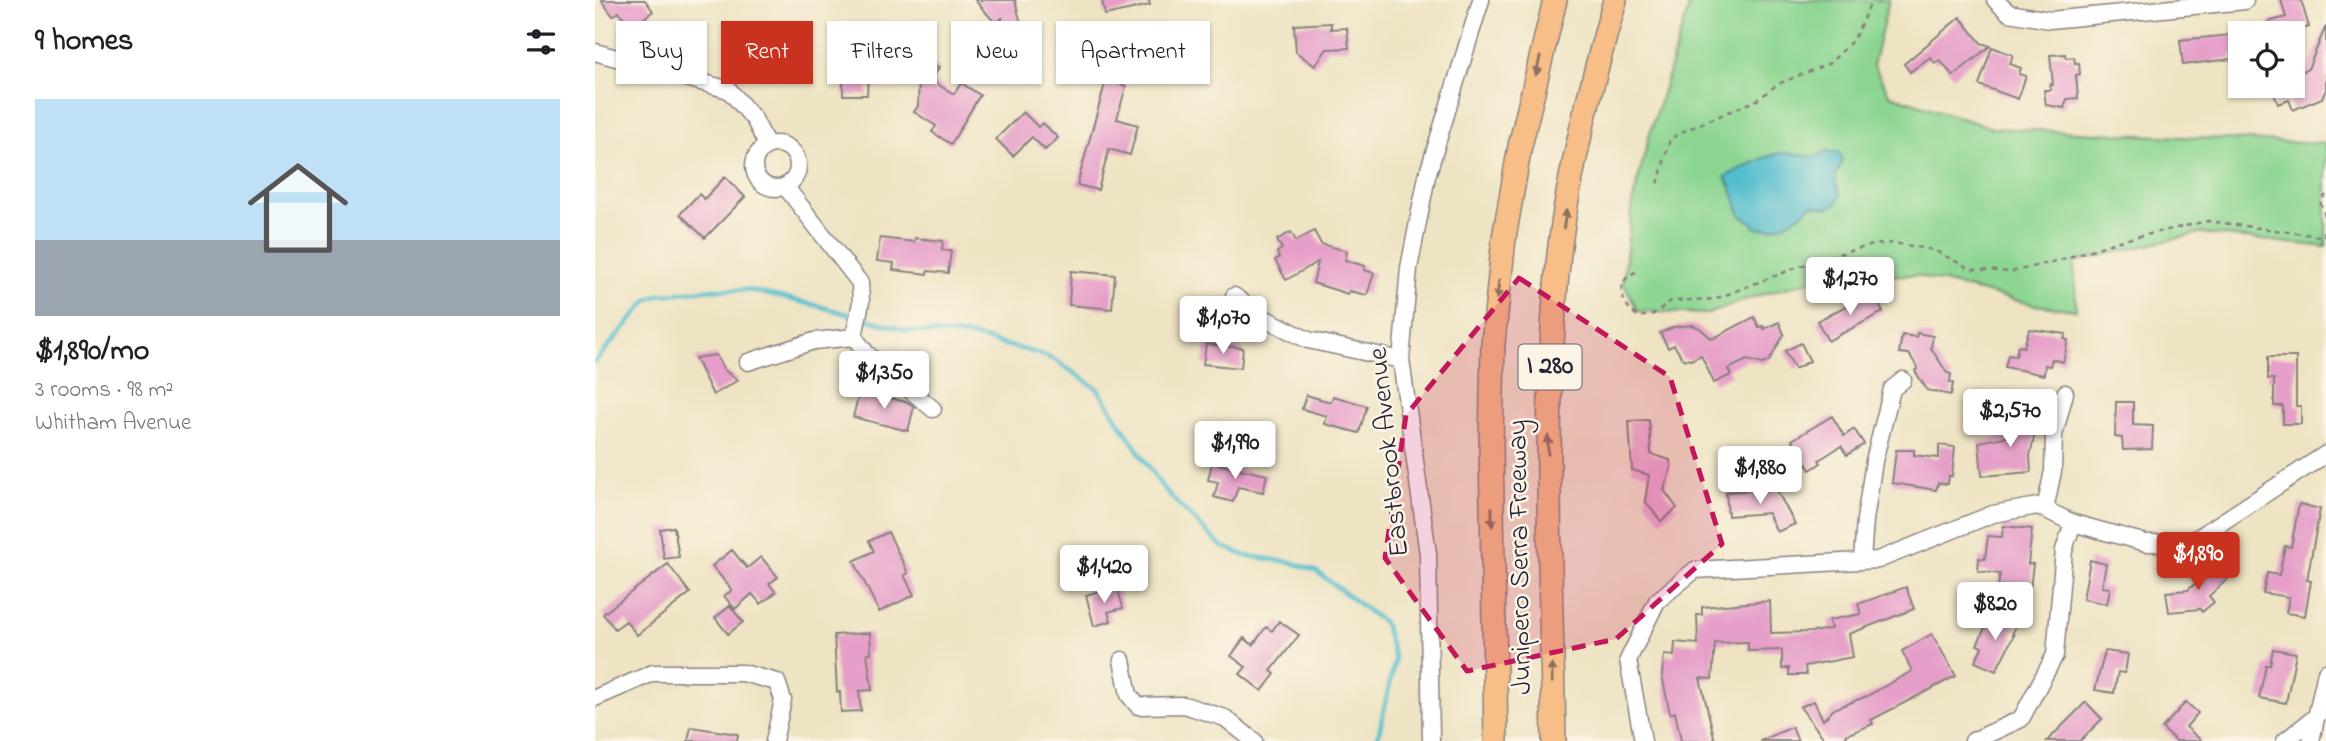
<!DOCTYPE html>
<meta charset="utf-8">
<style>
body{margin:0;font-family:"Indie Flower",sans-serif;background:#f2f2f2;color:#202124;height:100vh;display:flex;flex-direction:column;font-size:26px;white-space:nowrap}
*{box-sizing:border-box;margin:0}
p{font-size:23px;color:#757577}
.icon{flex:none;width:38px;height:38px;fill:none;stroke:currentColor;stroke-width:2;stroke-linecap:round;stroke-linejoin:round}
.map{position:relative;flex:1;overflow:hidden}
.sheet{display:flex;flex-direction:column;background:#fff;width:595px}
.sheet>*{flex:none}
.hud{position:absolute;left:21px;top:21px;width:665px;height:63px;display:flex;gap:14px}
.buttons{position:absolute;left:1633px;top:21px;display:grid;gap:14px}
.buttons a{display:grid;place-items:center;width:77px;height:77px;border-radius:0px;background:#fff;box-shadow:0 2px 5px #0004;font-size:35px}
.price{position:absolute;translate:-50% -60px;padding:0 16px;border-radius:7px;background:#fff;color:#222;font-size:23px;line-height:46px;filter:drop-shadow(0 2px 4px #0008)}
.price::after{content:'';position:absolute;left:50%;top:42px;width:21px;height:16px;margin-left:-10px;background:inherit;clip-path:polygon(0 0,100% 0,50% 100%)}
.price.on{background:#c8321e;color:#fff}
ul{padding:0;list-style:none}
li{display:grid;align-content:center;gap:14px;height:371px;padding:0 35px}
li span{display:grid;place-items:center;height:217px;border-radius:0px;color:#555}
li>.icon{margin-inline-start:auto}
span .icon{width:126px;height:126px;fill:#fffc;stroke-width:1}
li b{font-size:30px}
h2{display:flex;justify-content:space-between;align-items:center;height:84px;padding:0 35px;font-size:30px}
.tag{padding:0 24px;border-radius:0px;background:#fff;box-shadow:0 2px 5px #0004;font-size:24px;line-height:63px}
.tag.on{background:#c8321e;color:#fff}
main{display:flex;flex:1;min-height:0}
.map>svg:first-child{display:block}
.green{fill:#8cd692;stroke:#577c66;stroke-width:2}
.water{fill:#52becd;stroke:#3a7084;stroke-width:2}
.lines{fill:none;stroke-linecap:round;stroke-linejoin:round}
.stream{stroke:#52becd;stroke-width:4.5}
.building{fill:#e69fc9}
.minor-casing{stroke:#88827f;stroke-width:19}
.highway-casing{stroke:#88827f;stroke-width:26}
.path{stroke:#88827f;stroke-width:2.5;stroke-dasharray:5 5;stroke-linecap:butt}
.minor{stroke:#fff;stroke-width:16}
.highway{stroke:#f7be87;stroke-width:23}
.oneway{fill:#8c7061}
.marked{fill:#c2185b;fill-opacity:0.2;stroke:#c2185b;stroke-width:5;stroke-dasharray:14 9;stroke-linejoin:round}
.labels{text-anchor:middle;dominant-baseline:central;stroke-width:5;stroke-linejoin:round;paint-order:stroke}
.shield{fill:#fcf5e5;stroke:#63616e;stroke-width:2}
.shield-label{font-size:26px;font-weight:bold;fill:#22223b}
.street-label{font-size:28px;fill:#22223b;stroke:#fcf5e5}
</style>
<main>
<section class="sheet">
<h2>9 homes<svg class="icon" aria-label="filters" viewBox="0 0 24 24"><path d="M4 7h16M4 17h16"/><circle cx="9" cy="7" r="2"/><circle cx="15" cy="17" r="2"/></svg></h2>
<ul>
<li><span style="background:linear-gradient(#bfe0f5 65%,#9aa5b1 0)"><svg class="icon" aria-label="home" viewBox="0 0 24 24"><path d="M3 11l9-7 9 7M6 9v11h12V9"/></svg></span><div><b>$1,890/mo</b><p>3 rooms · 98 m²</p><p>Whitham Avenue</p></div></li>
</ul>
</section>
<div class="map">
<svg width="1731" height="741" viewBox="0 0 1731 741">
<rect width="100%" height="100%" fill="#fcf5e5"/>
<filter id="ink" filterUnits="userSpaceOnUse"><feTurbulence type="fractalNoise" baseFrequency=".0143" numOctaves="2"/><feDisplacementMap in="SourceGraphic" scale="14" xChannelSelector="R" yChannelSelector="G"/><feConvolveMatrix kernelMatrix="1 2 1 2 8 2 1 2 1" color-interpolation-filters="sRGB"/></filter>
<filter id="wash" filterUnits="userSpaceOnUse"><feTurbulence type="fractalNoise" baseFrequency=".00686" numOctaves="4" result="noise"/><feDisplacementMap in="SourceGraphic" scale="28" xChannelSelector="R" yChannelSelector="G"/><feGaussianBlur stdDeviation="1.57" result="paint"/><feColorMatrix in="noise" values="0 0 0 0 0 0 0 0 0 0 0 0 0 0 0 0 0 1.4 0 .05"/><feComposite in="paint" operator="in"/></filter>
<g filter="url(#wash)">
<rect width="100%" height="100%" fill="#eee3c3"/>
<path class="green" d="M1096,0H1294L1278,65L1295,95L1397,128L1731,144V247L1605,233L1479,262L1481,310L1440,305L1320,275L1232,276L1155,298L1113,314L1043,311L1028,282L1038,200L1054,136Z"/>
<path class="water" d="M1232,151L1244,153C1251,164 1244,165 1241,175C1239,182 1243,188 1245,194L1242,203L1233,208L1217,205C1201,220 1182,231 1161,228L1157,222L1146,216C1140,202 1139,188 1130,177C1145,169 1174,153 1190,153C1206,153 1218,162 1232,151Z"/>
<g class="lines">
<path class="stream" d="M0,362L53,300L65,295L118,289L153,290L220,305L314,331L376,336L445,354L460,360L503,389L565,484L581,502L626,546L651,556L696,562L721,571L789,623L800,660L782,741"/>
</g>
<g id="blocks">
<path class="building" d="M6,0H50L58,11L37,28L24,12L18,16Z
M380,0H420L427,28L410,32L407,18L401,24Z
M507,0H554L555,5L510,15Z
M1686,0H1706L1714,27L1693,33H1677L1673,22L1691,17Z
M1365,17L1386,43L1395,46L1358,76L1345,60L1340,63L1335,57L1315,72L1309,64Z
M736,23V29L752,28L754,48L732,49L720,66L701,52L699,25Z
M252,25H270L271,60H274L272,95H248V79H243L242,62H247V41H253Z
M1731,26V90L1727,98L1698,110L1694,100L1683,104L1676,86H1698V75L1713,69Z
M1645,34V53L1636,54V59L1588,65L1585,40Z
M1397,47L1418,55L1415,64L1426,68L1424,74L1431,76L1423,99L1384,85Z
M1470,54L1471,58L1479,57L1480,63H1484L1485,74L1481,75L1483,98L1472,99L1469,108L1451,105L1449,90H1456L1455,84L1458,85L1455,55Z
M327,60L344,67L337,81L359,94L366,83L385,95L356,144L337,132L341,126L319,112L323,106L324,75L320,73Z
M511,80L531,86L522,119L543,125L535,155L514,149L503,190L482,185Z
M428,112L443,127L448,123L463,138L450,150L437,137L418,156L401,139Z
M130,177L150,197L110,238L85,214L104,194L109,199Z
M719,231L726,244L752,251L750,260L770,266L769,270L779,273L772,295L754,291L753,294L718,283L723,262L691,280L680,260L684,258L682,252L687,249L682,240L696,232L701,241Z
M285,238L319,242L320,238L348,241L347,250L356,251L353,273L333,271L332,274L298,270L299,263L282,261Z
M476,271L520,275L517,309L474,305Z
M1278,292L1288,312L1233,341L1222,321Z
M1159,317L1164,327L1168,326L1169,329L1184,322L1189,334L1174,361L1167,364L1152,360L1133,369L1136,375L1119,383L1106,355L1096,360L1088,359L1079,345L1073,348L1065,333L1079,327L1097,325L1105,328L1117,339Z
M1434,329L1471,334L1469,339L1473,340L1468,362L1457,359L1455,366L1450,365L1449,375L1410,367L1413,355L1421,356L1423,346L1429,347Z
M1322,333L1338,336L1336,348L1352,373L1356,374L1355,382L1358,383L1356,395L1332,390L1320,371L1323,368L1314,354L1304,353L1307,335L1321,337Z
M1206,343L1215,361L1200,369L1190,351Z
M611,344L648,348L646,368L608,364Z
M121,355L129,370L143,380L118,395L100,358Z
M1673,357H1701V406H1706V424H1688V406H1679V379H1673Z
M265,390L314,403L319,407L313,431L258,417Z
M711,395L736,402L738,396L772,406L764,433L730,424L732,416L707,409Z
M1521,402H1538V425L1558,426L1557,449L1528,450L1527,438L1520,437Z
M1427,409L1444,413L1435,456L1436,472L1387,476L1384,442L1420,435Z
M1237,416L1249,436L1259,429L1269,444L1252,455L1246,446L1224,460L1226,463L1215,470L1197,440Z
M1054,420L1056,454L1075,460L1076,468L1069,490L1082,508L1066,521L1050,501L1054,475L1037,470L1034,421Z
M1344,445L1360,447L1357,476H1354L1353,484L1343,483L1341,490L1297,483L1301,450H1319V455L1344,458Z
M617,463L672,475L668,492L643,487L638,502L619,497L623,482L613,480Z
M1181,489L1200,524L1182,532L1173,513L1133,516L1131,492Z
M1704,504L1725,509L1712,580L1716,581L1710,616L1691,613L1694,597L1668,593L1672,573L1684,575L1690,546L1696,547Z
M1408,526L1437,529L1433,564H1438L1435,589L1403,586L1405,574L1383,571L1384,558L1390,559L1393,536L1407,537Z
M79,527L84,557L69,559L65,529Z
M293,532L313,573L309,575L319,595L284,612L259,561L279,551L274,541Z
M137,550L152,568L166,557L183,577L174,584L181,592L166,604L157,594L140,609L129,596L137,590L117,566Z
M1495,560L1511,564L1507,587L1515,588L1512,604L1488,599Z
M1623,562L1635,577L1614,596L1619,602L1607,612L1605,609L1574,612L1571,592L1593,590Z
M73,564L95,593L42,635L31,621L20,629L8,614Z
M522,586L528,608L513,612L516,621L499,626L491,595Z
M1311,587L1319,609L1254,634L1258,657L1210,666L1211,675H1194V668L1187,669V650L1153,651V642L1120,643L1117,679L1105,678L1120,741H1086L1080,712L1075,714L1067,675L1069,655L1079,656L1080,642L1103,644L1102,615H1107V607L1175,601L1176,633L1216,632L1236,629L1234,620L1266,614L1263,604Z
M135,606L148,622L133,634L120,618Z
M1401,615L1421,625L1417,635H1419L1401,671L1380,662L1387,647L1382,645L1394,619L1398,621Z
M684,621L704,635L676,671L680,674L667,691L645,674L651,667L636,656L649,638L658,645L671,627L677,631Z
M275,633L276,653H272L277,690L264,691L266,711L246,712L245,692H242L239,635Z
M1337,634L1361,676L1276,720L1278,724L1251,735L1252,737L1244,741H1231L1205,707L1219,701L1228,720L1239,709L1272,696L1317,671L1307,651Z
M1678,649L1701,653L1691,703L1664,698L1671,665H1675Z
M1510,651L1533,654L1530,673L1523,672L1519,693L1500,690Z
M1491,702L1507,719L1485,741H1452Z
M1591,702L1603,713L1591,727L1607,741H1581L1567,728Z
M96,727L143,734L142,741H93Z
M1197,727L1203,741H1165Z"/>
</g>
</g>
<g filter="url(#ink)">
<use href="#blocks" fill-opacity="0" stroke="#88827f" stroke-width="2"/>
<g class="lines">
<defs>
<path id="minor" d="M1400,0L1414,13L1455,20L1650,1
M0,52L134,90L159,119L172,145
M159 166a22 22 0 1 1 44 0a22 22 0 1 1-44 0Z
M190,186L265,283L266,302L259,337L272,354L338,409
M639,296L667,317L713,340L806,360
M153,362L219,341L259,337
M1450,509L1458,471L1459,435L1470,393
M1267,560L1270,520L1279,461L1297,389L1308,380
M527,660L534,695L543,706L589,705L630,718L659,741
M0,698L58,673H148L182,682L188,700L179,741
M836,741L833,554L806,360L814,268L832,176L886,0
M1048,741L1033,660L1062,601L1100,570L1283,560L1398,514L1443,506L1478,523L1551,543H1595L1731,454
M1378,741L1426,719L1460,655L1469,550L1478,523
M1690,741L1723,715
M1716,741L1731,672"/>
<path id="highway" d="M901,741L896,445L898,343L909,238L925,146L960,0
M959,741C956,579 947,416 964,254C974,168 997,83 1020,0"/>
</defs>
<use href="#minor" class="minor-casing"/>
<use href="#highway" class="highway-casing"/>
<path class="path" d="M1063,184L1075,139L1091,130L1162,100L1183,84L1235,63L1259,39L1277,0
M1729,236L1730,216L1725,201L1731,195
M1041,272C1017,282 1027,306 1044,317L1059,314L1076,301L1120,299L1224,259L1278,245L1298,243L1339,250L1375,269L1416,272L1465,260L1524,241L1612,221L1731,237"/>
<use href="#minor" class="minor"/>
<use href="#highway" class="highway"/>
</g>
<defs><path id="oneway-solid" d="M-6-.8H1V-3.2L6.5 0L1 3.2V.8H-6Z" transform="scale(1.75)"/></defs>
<g class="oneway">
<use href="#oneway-solid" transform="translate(943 66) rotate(103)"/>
<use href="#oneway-solid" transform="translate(970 219) rotate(-80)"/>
<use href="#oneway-solid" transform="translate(903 290) rotate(96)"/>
<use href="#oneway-solid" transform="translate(953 445) rotate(-90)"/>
<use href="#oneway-solid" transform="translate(897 517) rotate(89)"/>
<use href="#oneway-solid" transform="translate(957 673) rotate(-91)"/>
</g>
</g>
<path class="marked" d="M924,278L1075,377L1127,544L1021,639L872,671L790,558L811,415Z"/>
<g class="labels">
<rect class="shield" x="923.5" y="344.5" width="63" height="45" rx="5"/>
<g class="shield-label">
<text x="955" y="367">I 280</text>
</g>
<g class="street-label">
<text transform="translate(795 452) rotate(-96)">Eastbrook Avenue</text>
<text transform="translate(926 557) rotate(-91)">Junipero Serra Freeway</text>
</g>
</g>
</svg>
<div class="buttons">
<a><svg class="icon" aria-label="locate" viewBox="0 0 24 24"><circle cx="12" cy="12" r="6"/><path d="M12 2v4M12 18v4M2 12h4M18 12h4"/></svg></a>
</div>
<b class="price" style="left:1255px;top:317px">$1,270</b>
<b class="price" style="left:628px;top:356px">$1,070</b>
<b class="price" style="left:289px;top:411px">$1,350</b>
<b class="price" style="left:1415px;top:449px">$2,570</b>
<b class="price" style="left:640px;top:481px">$1,990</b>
<b class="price" style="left:1165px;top:506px">$1,880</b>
<b class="price on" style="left:1603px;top:592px">$1,890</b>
<b class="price" style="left:509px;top:605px">$1,420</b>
<b class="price" style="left:1400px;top:642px">$820</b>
<div class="hud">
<a class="tag">Buy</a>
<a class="tag on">Rent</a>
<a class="tag">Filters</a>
<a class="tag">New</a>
<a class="tag">Apartment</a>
</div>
</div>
</main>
